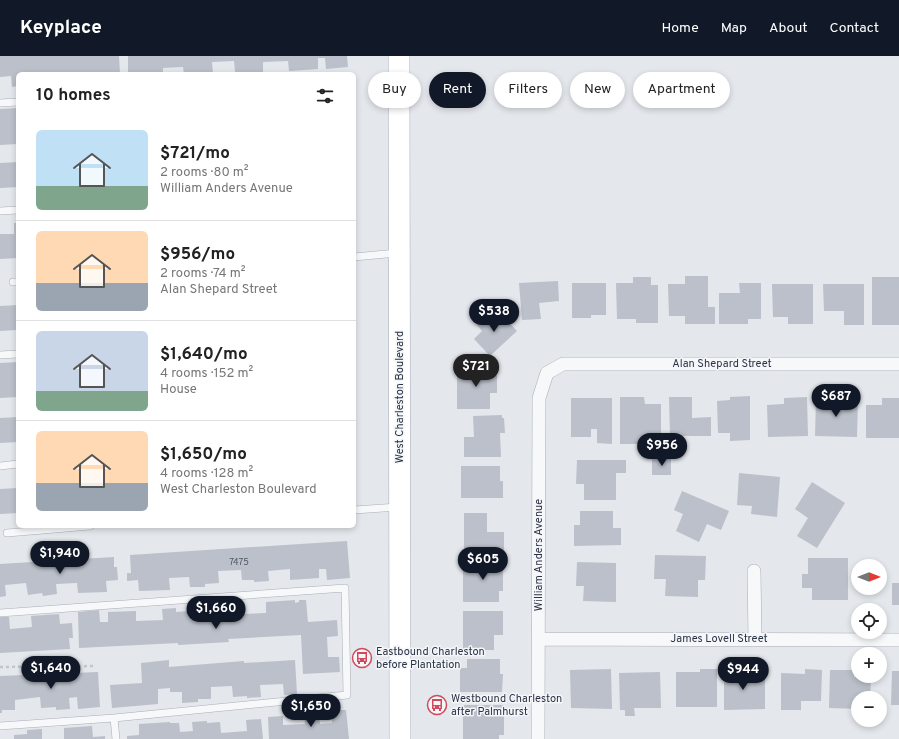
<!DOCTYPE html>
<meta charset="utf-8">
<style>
body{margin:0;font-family:Overpass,sans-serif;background:#f6f6f6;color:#222;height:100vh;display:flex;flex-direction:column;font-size:15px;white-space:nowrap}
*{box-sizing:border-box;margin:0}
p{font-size:13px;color:#767676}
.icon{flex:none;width:22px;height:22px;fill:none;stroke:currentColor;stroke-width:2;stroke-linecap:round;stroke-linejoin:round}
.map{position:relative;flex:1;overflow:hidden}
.sheet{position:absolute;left:16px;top:16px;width:340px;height:456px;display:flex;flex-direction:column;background:#fff;border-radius:6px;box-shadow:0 2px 6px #0003}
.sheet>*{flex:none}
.hud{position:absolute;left:368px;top:16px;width:380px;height:36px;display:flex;gap:8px}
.needle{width:26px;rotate:90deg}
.fabs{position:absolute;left:851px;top:503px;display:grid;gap:8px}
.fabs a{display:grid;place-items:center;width:36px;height:36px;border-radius:50%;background:#fff;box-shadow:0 2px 6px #0003;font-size:20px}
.price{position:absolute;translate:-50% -34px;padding:0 9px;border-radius:14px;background:#111827;color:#fff;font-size:13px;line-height:26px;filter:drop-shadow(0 1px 2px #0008)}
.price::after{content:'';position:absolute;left:50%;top:24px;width:12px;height:9px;margin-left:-6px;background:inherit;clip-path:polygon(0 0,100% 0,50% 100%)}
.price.on{background:#222;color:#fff}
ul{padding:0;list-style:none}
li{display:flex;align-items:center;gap:12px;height:100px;padding:0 20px}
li+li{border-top:1px solid #e0e0e0}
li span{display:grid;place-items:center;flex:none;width:112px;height:80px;border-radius:6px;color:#555}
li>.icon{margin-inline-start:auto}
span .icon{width:48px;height:48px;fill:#fffc;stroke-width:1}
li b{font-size:17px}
h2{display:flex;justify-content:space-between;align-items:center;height:48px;padding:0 20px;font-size:17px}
.tag{padding:0 14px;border-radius:18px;background:#fff;box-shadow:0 2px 6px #0003;font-size:14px;line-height:36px}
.tag.on{background:#111827;color:#fff}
header{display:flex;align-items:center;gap:24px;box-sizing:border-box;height:56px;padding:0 20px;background:#111827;color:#fff}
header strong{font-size:19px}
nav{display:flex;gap:22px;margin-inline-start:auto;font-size:14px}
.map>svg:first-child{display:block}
.building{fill:#bbc0ca}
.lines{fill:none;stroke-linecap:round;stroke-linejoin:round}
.lane-casing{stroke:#a9aeb7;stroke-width:8}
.street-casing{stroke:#a9aeb7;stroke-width:14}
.primary-casing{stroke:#a3abb8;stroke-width:22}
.path{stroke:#c2c5cb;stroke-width:2.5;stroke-dasharray:3 3;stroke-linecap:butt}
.lane{stroke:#f7f8fa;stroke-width:7}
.street{stroke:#f7f8fa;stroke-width:13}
.primary{stroke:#fff;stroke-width:21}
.labels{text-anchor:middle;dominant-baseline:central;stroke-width:3;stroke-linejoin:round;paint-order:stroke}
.number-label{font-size:9px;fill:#4f5766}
.street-label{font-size:11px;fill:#2b3445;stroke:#f4f6f9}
.poi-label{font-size:11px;fill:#2b3445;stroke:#f4f6f9;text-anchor:start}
</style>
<header>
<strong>Keyplace</strong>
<nav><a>Home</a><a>Map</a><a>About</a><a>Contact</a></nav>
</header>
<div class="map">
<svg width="899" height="683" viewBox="0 0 899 683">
<rect width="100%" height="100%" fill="#e4e7ec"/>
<path class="building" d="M0,0H119L120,18H100V16L90,18H18V30L12,31L11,20L0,21Z
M128,0H347L348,11L326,13L325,2H318V13L289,15L288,5L263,6V17L248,18V16H235L234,5L212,6L213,17L184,18L183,11L163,12V18H128Z
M18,52V88L0,89V53Z
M18,106V131L0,132V107Z
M14,167H18V202L0,203V178H14Z
M685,220H708V251H715V268H685V260H669L668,228H685Z
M633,221H651V229H658V267H636V263H617L616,227H633Z
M872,221H899V269H872Z
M558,225L559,245L539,247L541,263L522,264L519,227Z
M572,227H606V259H591V262H572Z
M739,227H761V263H748V268H719V237H740Z
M772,228H813V268H788V261H773Z
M823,228H864V269H844V255H824Z
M18,249V284H17L16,274L0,275V250Z
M487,258L495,266L502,259L517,275L490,300L474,283L482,275L476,268Z
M18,306V341L0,342V307Z
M457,312L497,313V337H490V353H457Z
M750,340V384L730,385V377H718L717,345L730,344V341Z
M620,341H644L645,348H661V381H643V388H620Z
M669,341H692V362L711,361V380H670Z
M807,341L808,380L768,381L767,349L784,348V342Z
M571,342H612V388L597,387V373H591V381H571Z
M882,342H899V382H866V349H882Z
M816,343L858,344L857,381L815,380Z
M502,359V362H504L505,377H500L501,401H464V381H474L473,360Z
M18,361V386L0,387V362Z
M671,402V419H652V403Z
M577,404H626V417H616V444H584V428H576Z
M461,410H500V425H503V442H461Z
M739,417L780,421L777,461L751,458L752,450L737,449Z
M812,426L845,447L817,492L797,480L808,462L795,453Z
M18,432V457L0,458V433Z
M682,435L729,455L721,474L707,468L699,486L676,475L683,458L674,454Z
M580,455H613V472H621V489L574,490V469H580Z
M464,457H487V476H504V494H464Z
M347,485L350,522L327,524L326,513H319V522L290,524V513L268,515L269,525L254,526V524H242L241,514L218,515L219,527L205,528V531H190L189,521L169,522L170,534L139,535L138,524L127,525V517H131L130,499Z
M655,499L706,500L705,524H698V541L665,540L666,523H654Z
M114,501V511H117L118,524L106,525L107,536L78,537L77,527L56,528L57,538L43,540L42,537L28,539L26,527L5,529L6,540L0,541V508Z
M808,502H848V544H812V532H802V518H808Z
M463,505H503V535H499V546H463Z
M577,506L616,507V546L583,545L584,530H576Z
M892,527H899V549H892Z
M295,544V547L299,546V544H306L308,566L337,564L338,580L327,581L328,601H339L340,616L303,618L301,579L228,583L229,586L178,589V587L79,592L78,556L99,554L100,566H108V556L136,555V565L163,564L162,553L176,552V556L190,555L191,564L213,563L212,552L226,551V549L240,548V558L266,557V546Z
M463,555H503V579H494V594H463Z
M59,558L60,568L72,567L73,582H69L70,593L0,597V561H9L10,573L32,571L31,560Z
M467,603H500V618H503L502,636H460V612H467Z
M169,604V611L244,605V607L295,604L297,638L284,639L283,628L260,629L261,641L247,642V640L233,641L232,630L211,631V643H198V646L182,647V636H170V632L158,633V648L112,652L110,629L142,627L141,607Z
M611,613L612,653L571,652L570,614Z
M700,613H717V651H676V616H700Z
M724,613H749V621H765V653L724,654Z
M805,613L822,614L821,645H801V654H781V617L805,618Z
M830,614H854V621H871L870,642H858V653L829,652Z
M892,615H899V649H891Z
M98,616L100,651L78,653L77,641L69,642L70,653L56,654V651L41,652L40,641L15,644V654H2V657H0V620Z
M660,616L661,652H634L635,660H625V654H620L619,617Z
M463,649H504V679H499V683H463Z
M331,654H346L349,683H269L268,661L283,660V669L305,668L304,658L319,657L320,668L332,667Z
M261,663L263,683H127V680L139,679V668L170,666V667H179L180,676L193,675L192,666L207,665V667L220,666L221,677L247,675L246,664Z
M92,670L93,681L105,680V683H64V672Z
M42,673V683H14V679L27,678V674Z"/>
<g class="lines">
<defs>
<path id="lane" d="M0,47L18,46
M0,155L18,154
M354,201L397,197
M13,226H18
M0,299L18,298
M0,410L18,408
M354,454L398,451
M7,477L90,470
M0,557L345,532L347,639L114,662L0,670
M114,662L116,683"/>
<path id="street" d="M754,515L755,583
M539,583L899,584
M538,683L539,342L547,317L563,308H899"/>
<path id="primary" d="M399,0L400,683"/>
</defs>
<use href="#lane" class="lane-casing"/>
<use href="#street" class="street-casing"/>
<use href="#primary" class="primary-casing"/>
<path class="path" d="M0,611L96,610"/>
<use href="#lane" class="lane"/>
<use href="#street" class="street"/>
<use href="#primary" class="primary"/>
</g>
<defs>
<symbol id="bus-ring" viewBox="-11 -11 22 22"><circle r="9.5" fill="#f4f6f9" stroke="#d1495b" stroke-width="1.5"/><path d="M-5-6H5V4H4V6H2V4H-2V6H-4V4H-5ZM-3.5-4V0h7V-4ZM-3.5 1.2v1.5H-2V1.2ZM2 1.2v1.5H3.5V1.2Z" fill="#d1495b"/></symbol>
</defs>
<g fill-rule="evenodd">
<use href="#bus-ring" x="351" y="591" width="22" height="22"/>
<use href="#bus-ring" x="426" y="638" width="22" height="22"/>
</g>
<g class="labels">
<g class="number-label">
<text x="239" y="506">7475</text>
</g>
<g class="street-label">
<text x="722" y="308">Alan Shepard Street</text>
<text transform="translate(400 341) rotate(-90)">West Charleston Boulevard</text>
<text transform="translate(539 499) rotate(-90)">William Anders Avenue</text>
<text x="719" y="583">James Lovell Street</text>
</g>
<g class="poi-label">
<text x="376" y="596">Eastbound Charleston<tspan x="376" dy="13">before Plantation</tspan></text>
<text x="451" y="643">Westbound Charleston<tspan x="451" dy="13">after Palmhurst</tspan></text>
</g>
</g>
</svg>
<div class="fabs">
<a><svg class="needle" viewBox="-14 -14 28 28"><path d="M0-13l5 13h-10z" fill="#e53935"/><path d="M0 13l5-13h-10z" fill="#767676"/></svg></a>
<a><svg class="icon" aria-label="locate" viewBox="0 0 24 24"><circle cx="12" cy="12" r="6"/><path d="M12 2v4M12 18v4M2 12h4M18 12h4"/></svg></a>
<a>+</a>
<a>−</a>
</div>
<b class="price" style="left:494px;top:277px">$538</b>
<b class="price on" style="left:476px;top:332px">$721</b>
<b class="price" style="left:836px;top:362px">$687</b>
<b class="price" style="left:662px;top:411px">$956</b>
<b class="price" style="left:60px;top:519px">$1,940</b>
<b class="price" style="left:483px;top:525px">$605</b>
<b class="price" style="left:216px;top:574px">$1,660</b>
<b class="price" style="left:51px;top:634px">$1,640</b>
<b class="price" style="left:743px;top:635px">$944</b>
<b class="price" style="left:311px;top:672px">$1,650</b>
<div class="hud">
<a class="tag">Buy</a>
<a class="tag on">Rent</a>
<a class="tag">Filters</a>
<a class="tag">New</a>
<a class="tag">Apartment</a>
</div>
<section class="sheet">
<h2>10 homes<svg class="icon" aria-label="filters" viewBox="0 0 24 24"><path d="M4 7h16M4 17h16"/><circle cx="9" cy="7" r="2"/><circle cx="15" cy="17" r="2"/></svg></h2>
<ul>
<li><span style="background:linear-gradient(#bfe0f5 70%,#7fa58c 0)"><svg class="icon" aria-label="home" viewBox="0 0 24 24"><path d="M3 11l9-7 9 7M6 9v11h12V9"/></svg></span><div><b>$721/mo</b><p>2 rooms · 80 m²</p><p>William Anders Avenue</p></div></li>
<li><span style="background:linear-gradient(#ffd9b3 65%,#9aa5b1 0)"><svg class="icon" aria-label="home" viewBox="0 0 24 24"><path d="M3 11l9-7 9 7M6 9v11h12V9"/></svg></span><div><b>$956/mo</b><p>2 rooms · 74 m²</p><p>Alan Shepard Street</p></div></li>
<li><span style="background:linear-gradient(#c9d6e8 75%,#7fa58c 0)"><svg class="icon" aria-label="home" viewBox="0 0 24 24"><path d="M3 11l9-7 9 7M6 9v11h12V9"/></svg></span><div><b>$1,640/mo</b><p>4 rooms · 152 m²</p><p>House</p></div></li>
<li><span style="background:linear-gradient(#ffd9b3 65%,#9aa5b1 0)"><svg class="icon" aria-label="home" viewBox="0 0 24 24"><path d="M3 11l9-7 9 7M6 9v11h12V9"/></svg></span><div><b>$1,650/mo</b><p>4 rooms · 128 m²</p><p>West Charleston Boulevard</p></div></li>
</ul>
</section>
</div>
